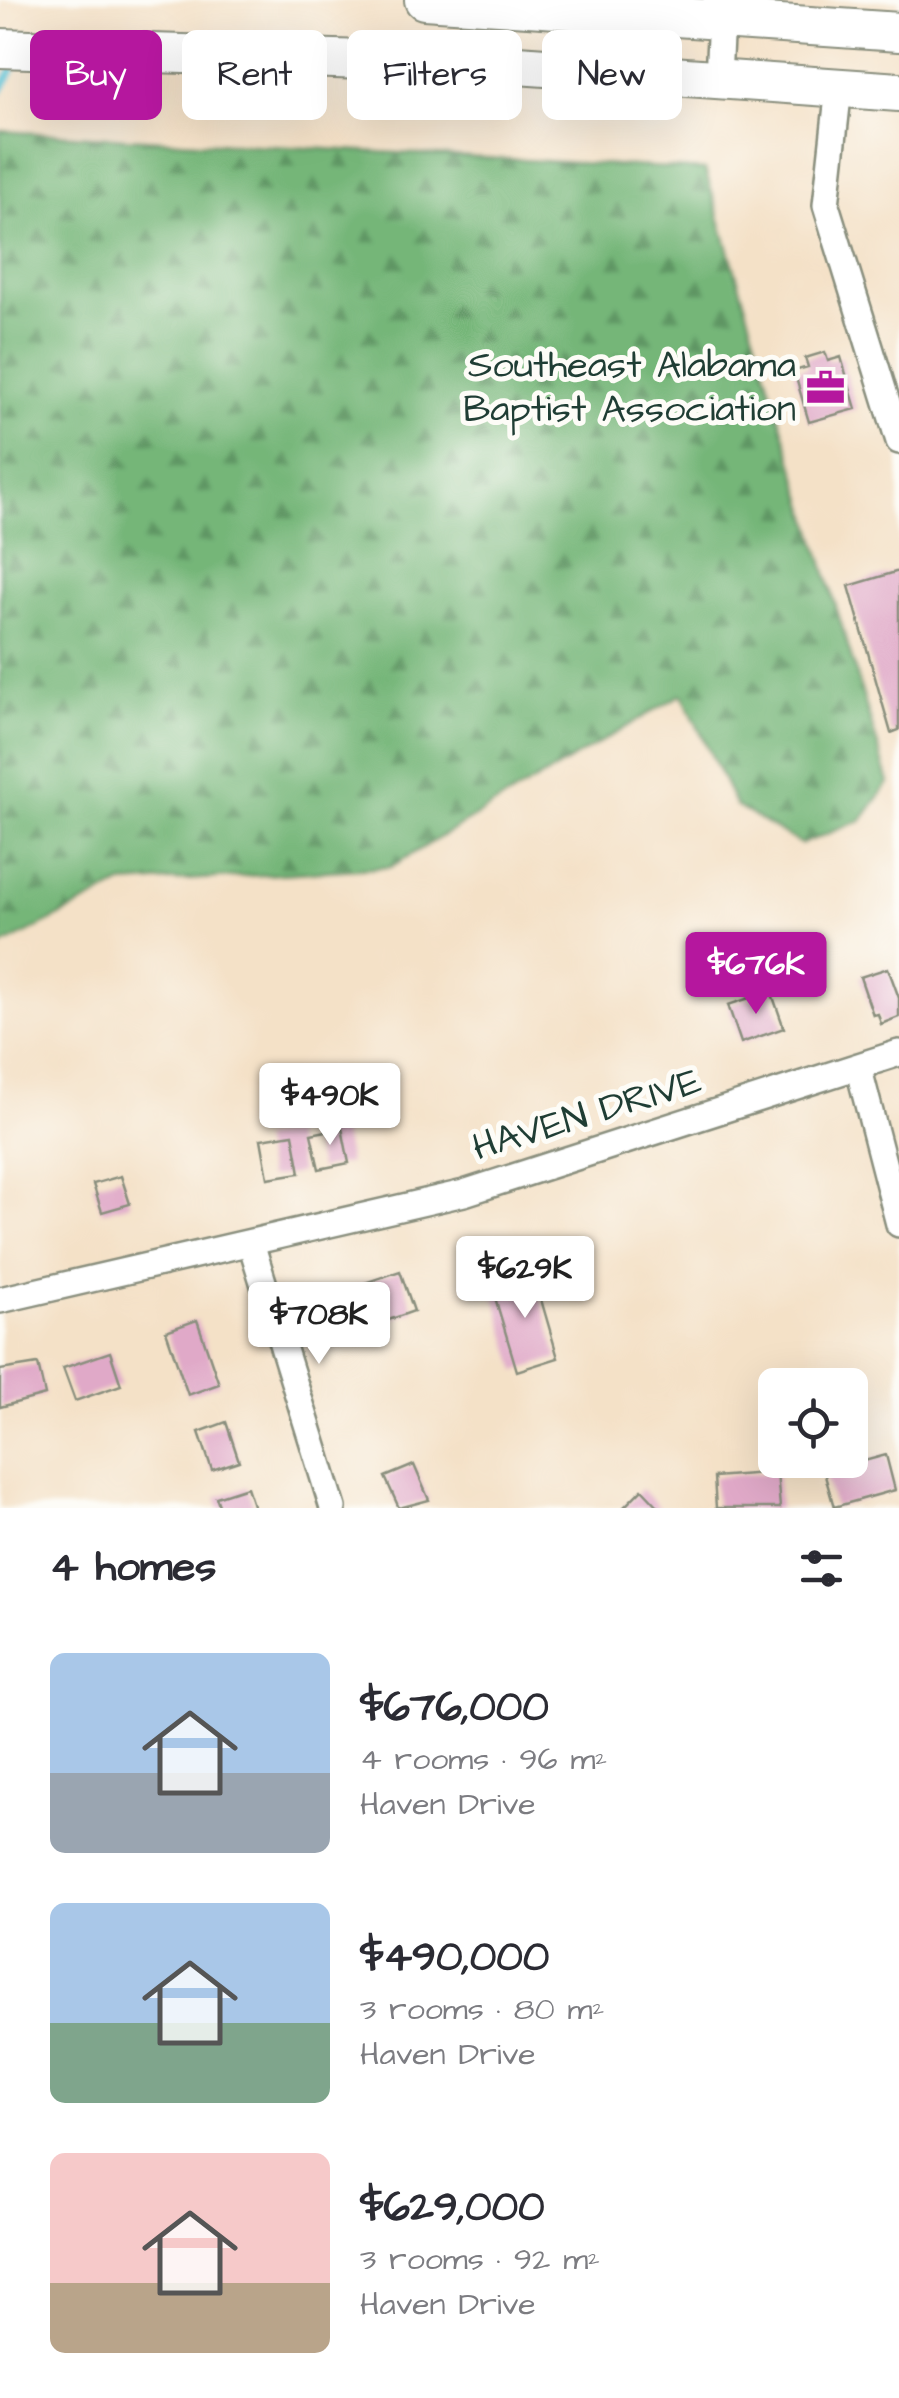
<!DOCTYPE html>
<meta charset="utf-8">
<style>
body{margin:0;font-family:"Architects Daughter",sans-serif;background:#f7f7f7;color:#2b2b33;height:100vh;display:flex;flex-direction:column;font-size:38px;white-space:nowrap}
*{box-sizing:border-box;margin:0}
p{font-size:32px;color:#7c7c81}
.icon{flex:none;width:55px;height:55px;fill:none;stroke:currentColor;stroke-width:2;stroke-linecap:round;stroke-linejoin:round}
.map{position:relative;height:1508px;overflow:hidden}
.panel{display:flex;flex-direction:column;background:#fff;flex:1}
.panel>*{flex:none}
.hud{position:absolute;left:30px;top:30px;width:840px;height:90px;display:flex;gap:20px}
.tools{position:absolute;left:758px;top:1368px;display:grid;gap:20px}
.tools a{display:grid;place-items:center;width:110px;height:110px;border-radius:15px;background:#fff;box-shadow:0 10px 40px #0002;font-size:50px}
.price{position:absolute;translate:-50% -85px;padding:0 22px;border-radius:10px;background:#fff;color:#222;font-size:32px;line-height:65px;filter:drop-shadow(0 2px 5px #0008)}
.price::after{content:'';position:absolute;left:50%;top:60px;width:30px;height:22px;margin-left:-15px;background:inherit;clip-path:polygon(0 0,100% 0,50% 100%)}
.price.active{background:#b5179e;color:#fff}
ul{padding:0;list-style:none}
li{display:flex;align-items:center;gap:30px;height:250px;padding:0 50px}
li span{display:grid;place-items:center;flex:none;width:280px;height:200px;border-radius:15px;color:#555}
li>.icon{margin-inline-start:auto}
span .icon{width:120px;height:120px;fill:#fffc;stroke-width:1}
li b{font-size:42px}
h2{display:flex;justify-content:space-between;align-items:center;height:120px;padding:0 50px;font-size:42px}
.chip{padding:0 35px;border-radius:15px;background:#fff;box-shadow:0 10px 40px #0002;font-size:35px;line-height:90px}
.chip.active{background:#b5179e;color:#fff}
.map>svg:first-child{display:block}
.forest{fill:url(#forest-firs);stroke:#4a7a56;stroke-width:2.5}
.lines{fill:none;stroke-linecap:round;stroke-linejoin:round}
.stream{stroke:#58c1d4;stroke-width:8}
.building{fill:#e0a9c8}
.minor-casing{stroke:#8a8f7e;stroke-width:30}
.highway-casing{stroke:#8a8f7e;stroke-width:42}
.minor{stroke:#fff;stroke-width:25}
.highway{stroke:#fff;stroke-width:38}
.labels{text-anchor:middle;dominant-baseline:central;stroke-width:10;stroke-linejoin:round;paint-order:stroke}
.poi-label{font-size:38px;fill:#1f3d34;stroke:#fdfcf7;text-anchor:end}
.street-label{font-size:38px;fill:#1f3d34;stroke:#fdfcf7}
</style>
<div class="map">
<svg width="899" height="1508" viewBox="0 0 899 1508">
<defs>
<pattern id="forest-firs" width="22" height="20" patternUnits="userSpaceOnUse" patternTransform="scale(2.5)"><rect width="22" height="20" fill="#74b678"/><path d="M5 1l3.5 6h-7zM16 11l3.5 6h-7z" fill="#5f9563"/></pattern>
</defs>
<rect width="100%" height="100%" fill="#fdfcf7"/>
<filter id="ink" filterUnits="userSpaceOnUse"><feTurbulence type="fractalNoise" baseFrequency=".01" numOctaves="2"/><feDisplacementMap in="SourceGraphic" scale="20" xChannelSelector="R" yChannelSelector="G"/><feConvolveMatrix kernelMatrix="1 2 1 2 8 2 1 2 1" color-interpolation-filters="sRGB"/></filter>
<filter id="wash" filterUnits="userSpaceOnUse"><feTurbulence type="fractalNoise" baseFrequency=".0048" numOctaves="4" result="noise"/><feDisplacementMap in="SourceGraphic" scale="40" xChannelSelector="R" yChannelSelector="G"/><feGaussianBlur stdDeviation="2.25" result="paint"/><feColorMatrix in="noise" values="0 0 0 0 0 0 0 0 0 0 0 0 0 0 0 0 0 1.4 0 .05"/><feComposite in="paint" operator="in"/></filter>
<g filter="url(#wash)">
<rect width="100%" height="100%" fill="#f4e1c7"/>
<path class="forest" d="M0,131L705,170L889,783L862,820L801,844L736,806L682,694L390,867L122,884L0,947Z"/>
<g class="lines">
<path class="stream" d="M0,91L12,70"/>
</g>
<g id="blocks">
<path class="building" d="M825,352L828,361L841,357L856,409L809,422L794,371L808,367L805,358Z
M899,571V730L891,733L849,586Z
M888,968L899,998V1017L881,1024L878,1014L873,1015L860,977Z
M771,991L784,1028L741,1043L728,1005Z
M342,1128L349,1163L319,1169L311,1134Z
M293,1134L300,1173L268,1178L261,1139Z
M121,1176L130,1204L102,1212L93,1184Z
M400,1271L414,1311L355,1332L341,1291Z
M533,1272L558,1358L517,1371L491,1284Z
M197,1320L219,1384L188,1395L166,1331Z
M110,1352L121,1385L75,1401L63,1368Z
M38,1364L45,1395L0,1407V1370Z
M226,1422L239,1461L212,1470L199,1432Z
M886,1455L895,1490L834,1507L824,1472Z
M414,1465L429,1500L399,1508L385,1477Z
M777,1472L780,1508H716L714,1477Z
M247,1487L254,1508H220L216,1497Z
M642,1489L660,1508H623Z"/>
</g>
</g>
<g filter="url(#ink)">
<use href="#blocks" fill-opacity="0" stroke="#8a8f7e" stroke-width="2.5"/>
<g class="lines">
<defs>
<path id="minor" d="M716,0L721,18L718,77
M839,87L826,205L899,441
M858,1066L899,1224
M251,1243L333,1508
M0,1300L464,1193L899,1053"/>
<path id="highway" d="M424,0L899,32
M0,48L517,65L899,92"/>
</defs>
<use href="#minor" class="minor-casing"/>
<use href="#highway" class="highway-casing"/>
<use href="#minor" class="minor"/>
<use href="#highway" class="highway"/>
</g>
</g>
<defs>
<symbol id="office-bare" viewBox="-9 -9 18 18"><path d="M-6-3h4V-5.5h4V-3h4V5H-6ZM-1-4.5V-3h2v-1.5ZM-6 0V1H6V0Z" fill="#b5179e" stroke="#fdfcf7" stroke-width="2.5" paint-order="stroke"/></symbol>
</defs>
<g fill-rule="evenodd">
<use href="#office-bare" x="798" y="360" width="55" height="55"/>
</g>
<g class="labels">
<g class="poi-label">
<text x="796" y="366">Southeast Alabama<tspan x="796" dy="44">Baptist Association</tspan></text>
</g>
<g class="street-label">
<text transform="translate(587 1115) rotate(-17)">HAVEN DRIVE</text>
</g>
</g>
</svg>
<div class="tools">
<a><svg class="icon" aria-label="locate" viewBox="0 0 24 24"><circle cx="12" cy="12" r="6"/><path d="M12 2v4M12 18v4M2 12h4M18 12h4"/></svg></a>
</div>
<b class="price active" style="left:756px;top:1017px">$676K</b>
<b class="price" style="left:330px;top:1148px">$490K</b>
<b class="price" style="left:525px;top:1321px">$629K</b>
<b class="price" style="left:319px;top:1367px">$708K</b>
<div class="hud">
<a class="chip active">Buy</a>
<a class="chip">Rent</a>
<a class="chip">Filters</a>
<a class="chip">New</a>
</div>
</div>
<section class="panel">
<h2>4 homes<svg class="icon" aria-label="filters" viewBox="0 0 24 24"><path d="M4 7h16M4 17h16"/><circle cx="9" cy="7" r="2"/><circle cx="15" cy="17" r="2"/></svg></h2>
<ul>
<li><span style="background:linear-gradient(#a9c7e8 60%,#9aa5b1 0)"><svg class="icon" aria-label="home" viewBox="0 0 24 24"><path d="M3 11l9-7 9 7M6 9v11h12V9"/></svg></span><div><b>$676,000</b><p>4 rooms · 96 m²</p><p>Haven Drive</p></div></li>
<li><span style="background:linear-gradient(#a9c7e8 60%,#7fa58c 0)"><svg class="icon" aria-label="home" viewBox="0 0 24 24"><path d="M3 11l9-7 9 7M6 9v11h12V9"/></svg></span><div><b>$490,000</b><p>3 rooms · 80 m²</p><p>Haven Drive</p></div></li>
<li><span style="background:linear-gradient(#f6c9c9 65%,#b9a48a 0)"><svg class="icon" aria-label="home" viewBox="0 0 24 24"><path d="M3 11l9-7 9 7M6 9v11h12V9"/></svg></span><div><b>$629,000</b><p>3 rooms · 92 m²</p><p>Haven Drive</p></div></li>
</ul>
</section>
